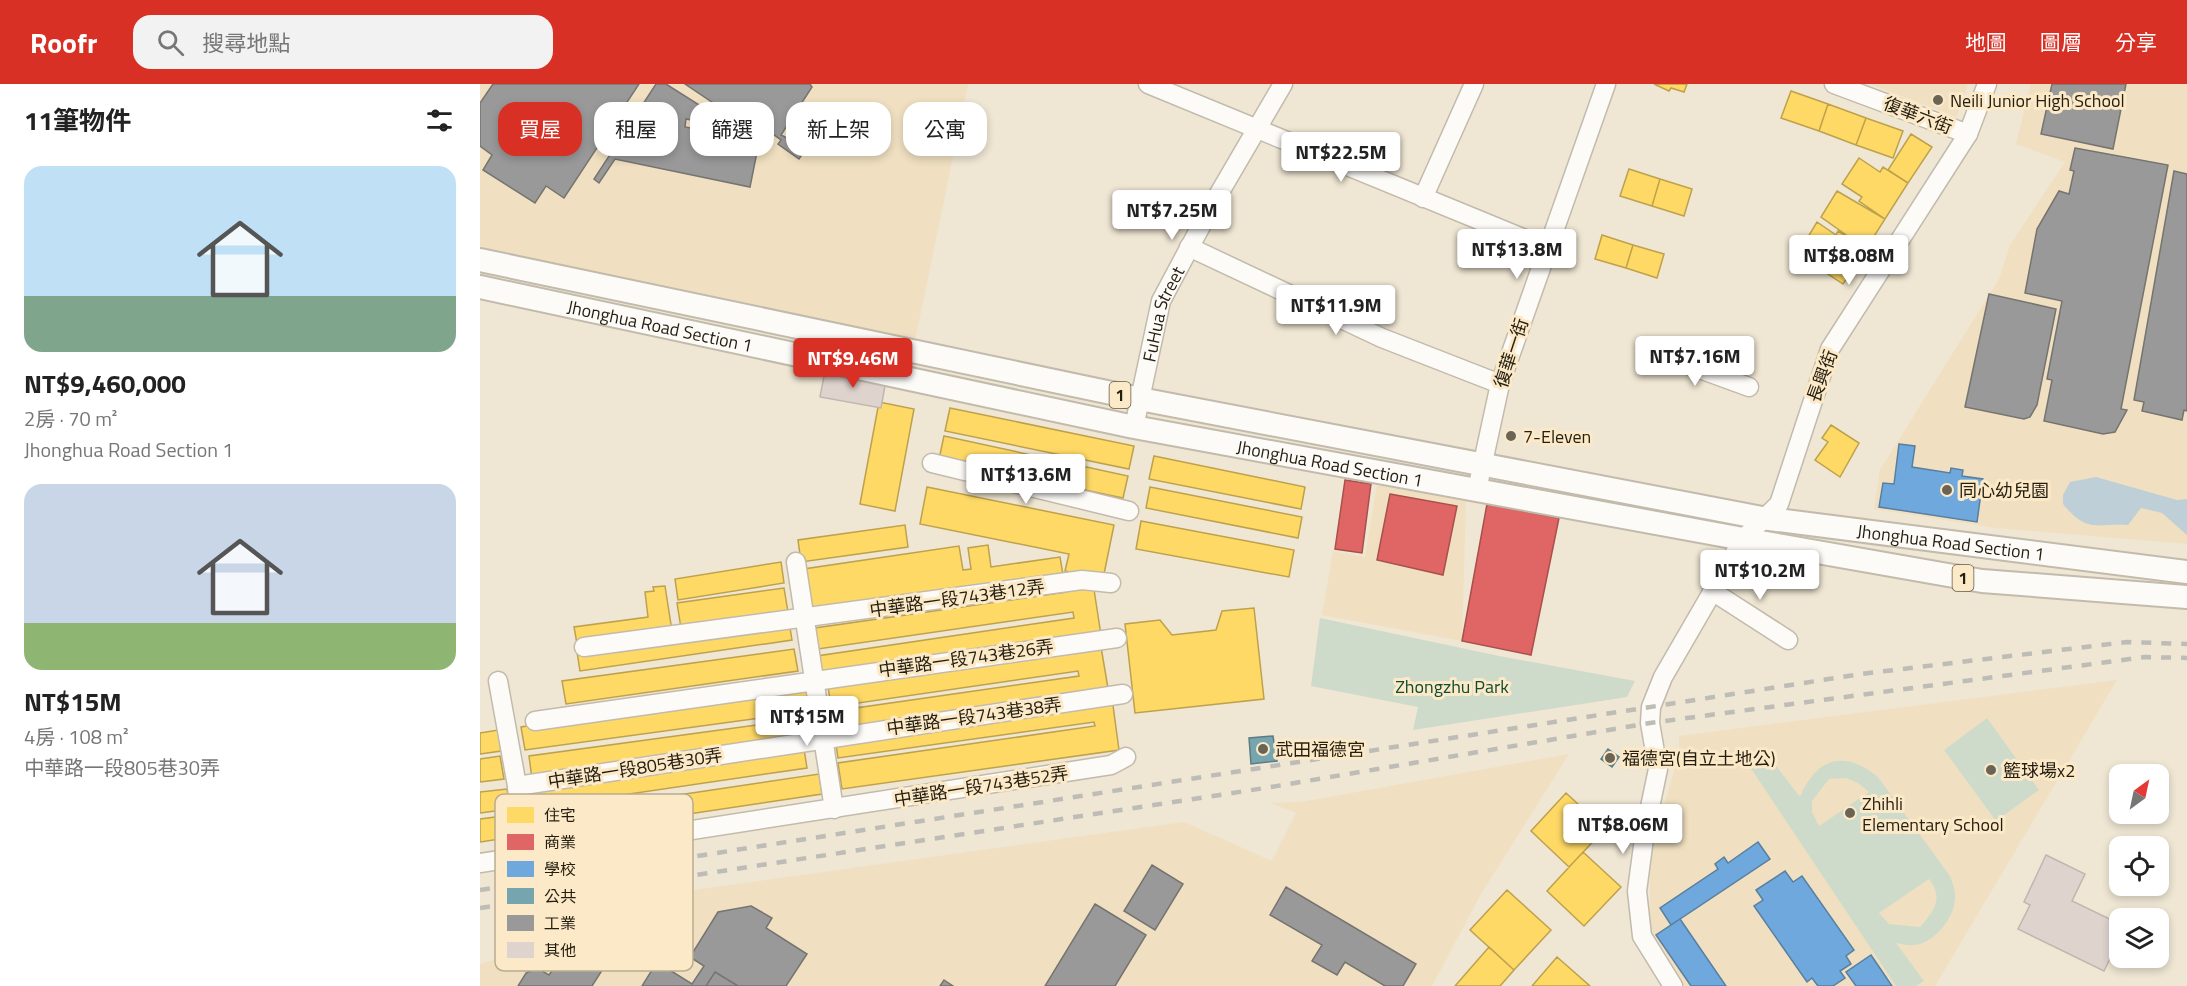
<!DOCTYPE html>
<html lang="zh-TW">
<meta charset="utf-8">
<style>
body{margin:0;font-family:"Titillium Web","Noto Sans TC",sans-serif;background:#f2f2f2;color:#222;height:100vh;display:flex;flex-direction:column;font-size:22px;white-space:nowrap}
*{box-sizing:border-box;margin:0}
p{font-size:20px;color:#767676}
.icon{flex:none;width:33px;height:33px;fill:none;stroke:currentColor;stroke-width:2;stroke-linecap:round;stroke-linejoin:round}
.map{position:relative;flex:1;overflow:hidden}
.drawer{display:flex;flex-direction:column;background:#fff;width:480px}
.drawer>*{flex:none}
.hud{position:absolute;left:18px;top:18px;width:570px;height:54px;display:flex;gap:12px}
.needle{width:39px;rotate:33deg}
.buttons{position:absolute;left:1629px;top:680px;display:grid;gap:12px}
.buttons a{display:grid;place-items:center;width:60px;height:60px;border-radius:12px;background:#fff;box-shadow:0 3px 9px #0003;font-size:30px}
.price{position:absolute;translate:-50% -51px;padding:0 14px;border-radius:6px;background:#fff;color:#222;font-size:20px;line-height:39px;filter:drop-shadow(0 2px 3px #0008)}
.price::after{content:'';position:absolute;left:50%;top:36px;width:18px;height:14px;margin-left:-9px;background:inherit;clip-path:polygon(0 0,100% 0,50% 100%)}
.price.selected{background:#d93025;color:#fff}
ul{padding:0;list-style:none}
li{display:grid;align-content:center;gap:12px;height:318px;padding:0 24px}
li span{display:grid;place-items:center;height:186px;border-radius:18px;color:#555}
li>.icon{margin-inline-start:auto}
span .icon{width:108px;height:108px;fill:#fffc;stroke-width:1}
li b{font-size:26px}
h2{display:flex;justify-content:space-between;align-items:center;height:72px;padding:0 24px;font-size:26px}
.pill{padding:0 21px;border-radius:18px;background:#fff;box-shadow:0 3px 9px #0003;font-size:21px;line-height:54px}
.pill.selected{background:#d93025;color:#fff}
header{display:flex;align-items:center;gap:36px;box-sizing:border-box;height:84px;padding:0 30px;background:#d93025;color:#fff}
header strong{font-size:28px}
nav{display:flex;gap:33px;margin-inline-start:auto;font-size:21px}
.search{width:420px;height:54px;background:#f2f2f2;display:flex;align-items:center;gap:15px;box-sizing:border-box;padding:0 21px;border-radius:18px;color:#767676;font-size:22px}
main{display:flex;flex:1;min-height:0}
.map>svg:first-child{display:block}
.built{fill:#f0e0c1}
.green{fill:#cfdbca;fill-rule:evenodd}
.water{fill:#becfd7}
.homes{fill:#ffd966;stroke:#bda14c;stroke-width:1.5}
.shops{fill:#e06666;stroke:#a8504c;stroke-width:1.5}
.schools{fill:#6fa8dc;stroke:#587f9f;stroke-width:1.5}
.public{fill:#76a5af;stroke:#5d7c80;stroke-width:1.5}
.industry{fill:#999;stroke:#767470;stroke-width:1.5}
.building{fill:#dfd3ce;stroke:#c1b6af;stroke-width:1.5}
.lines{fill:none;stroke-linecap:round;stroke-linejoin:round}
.minor-casing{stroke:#c2bbac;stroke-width:21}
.major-casing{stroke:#c2bbac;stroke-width:26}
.minor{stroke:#fdfbf8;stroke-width:18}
.major{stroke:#fdfbf8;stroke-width:22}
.rail{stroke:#bebcb6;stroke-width:4.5;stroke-dasharray:10 10;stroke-linecap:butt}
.poi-dot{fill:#6b6455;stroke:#fbe9c7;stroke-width:2}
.labels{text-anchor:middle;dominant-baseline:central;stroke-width:6;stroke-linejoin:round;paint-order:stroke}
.shield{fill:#fbe9c7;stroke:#645b48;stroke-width:1.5}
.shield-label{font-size:16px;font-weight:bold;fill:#241e11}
.poi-label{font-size:18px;fill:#241e11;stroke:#fbe9c7;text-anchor:start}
.street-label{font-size:18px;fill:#241e11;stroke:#fbe9c7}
.park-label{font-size:18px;fill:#0f4b34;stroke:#fbe9c7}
.key{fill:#fbe9c7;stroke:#baac90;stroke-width:1.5}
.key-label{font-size:16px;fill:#241e11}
</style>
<header>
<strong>Roofr</strong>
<div class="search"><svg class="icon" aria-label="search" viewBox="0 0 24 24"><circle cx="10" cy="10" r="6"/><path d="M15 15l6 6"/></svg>搜尋地點</div>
<nav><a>地圖</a><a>圖層</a><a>分享</a></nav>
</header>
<main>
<section class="drawer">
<h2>11筆物件<svg class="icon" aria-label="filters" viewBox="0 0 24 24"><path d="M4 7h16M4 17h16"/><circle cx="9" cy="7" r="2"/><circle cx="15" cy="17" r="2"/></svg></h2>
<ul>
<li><span style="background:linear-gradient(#bfe0f5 70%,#7fa58c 0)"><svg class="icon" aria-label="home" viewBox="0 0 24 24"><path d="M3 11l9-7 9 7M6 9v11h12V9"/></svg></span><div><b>NT$9,460,000</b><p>2房 · 70 m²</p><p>Jhonghua Road Section 1</p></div></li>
<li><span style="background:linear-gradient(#c9d6e8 75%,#8fb573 0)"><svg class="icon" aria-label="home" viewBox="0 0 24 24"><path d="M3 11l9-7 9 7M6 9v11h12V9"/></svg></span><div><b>NT$15M</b><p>4房 · 108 m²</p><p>中華路一段805巷30弄</p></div></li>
</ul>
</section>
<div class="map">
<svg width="1707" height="902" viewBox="0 0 1707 902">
<rect width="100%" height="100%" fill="#efe6d3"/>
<path class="built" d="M0,0H488L435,257L0,163Z
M1390,0H1488L1477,33Z
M1551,0H1707V460L1516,444L1394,425L1400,386L1519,195L1530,161L1585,78L1536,60Z
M897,401L986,417L982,557L842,531L853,467L885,473Z
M1637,596L1455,902H1201L1174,857L1170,843V772L1196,680L1205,665L1199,663V652Z
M1089,670L1001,810L952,902H0V880L27,872L61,827L704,738L792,777L816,729L791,719L821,718Z"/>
<path class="green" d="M840,534L1019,572L1155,597L1147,613L933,646L938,623L831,602Z
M1507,634L1559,706L1516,737L1464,666Z
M1288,671L1320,713C1336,674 1364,665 1398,693L1470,792C1472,798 1475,804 1475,810C1477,831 1455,859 1435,861C1429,862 1422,860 1416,859L1444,897L1436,902H1416L1270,683ZM1366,694L1378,699L1389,708L1339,742L1332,728V717L1349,695ZM1449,795C1464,814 1454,827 1440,843L1409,840L1399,829Z"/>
<path class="water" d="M1616,393L1697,416L1707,415V451L1682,429L1661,424L1648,441C1615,439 1608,450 1583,420V411L1590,398Z"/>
<path class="homes" d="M1174,0H1207L1204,8L1191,4L1189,7Z
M1311,7L1348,20L1339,47L1301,34Z
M1348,20L1386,34L1376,61L1339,47Z
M1386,34L1423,47L1413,74L1376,61Z
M1431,50L1452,63L1428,99L1408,86Z
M1379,74L1400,88L1403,83L1428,99L1405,135L1379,117L1382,113L1362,100Z
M1149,85L1180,95L1172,122L1140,112Z
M1180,95L1212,105L1204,132L1172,122Z
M1357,107L1405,135L1386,165L1341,133Z
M1337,138L1356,151L1358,147L1386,165L1363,200L1345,188L1348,184L1320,166Z
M1122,151L1153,161L1146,184L1115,175Z
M1153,161L1184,170L1177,194L1146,184Z
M399,318L434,325L415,427L380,420Z
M470,324L654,362L649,385L465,347Z
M1351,341L1379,359L1360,393L1335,376L1348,358L1342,354Z
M464,352L648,392L643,414L459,375Z
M674,372L825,403L821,425L669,395Z
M447,403L634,441L623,495L585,487L589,470L440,440Z
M670,403L822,433L818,454L666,424Z
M661,437L814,466L809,493L656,465Z
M425,441L428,463L321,478L318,456Z
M508,461L511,483L580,473L584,496L325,534L317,486L479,462L483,486L491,485L488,464Z
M301,478L304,499L198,516L195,495Z
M613,499L621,551L340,592L337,572L594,534L593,528L338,565L335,544L586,508L585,503Z
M185,502L192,547L97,560L94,543L168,533L165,508L174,507L173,503Z
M304,504L308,528L201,544L197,519Z
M774,524L784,615L655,629L645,540L680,536L692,551L736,546L742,527Z
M309,538L312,556L100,587L97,568Z
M621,563L629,610L352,649L348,628L599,592L598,587L351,623L348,602Z
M314,565L318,587L86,620L82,597Z
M328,603L332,627L45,666L41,643Z
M632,614L639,666L362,705L358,679L615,642L614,638L358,674L355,653Z
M320,635L323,657L52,695L49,672Z
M18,646L21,667L0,670V649Z
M324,665L327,684L54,724L51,705Z
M20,672L24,695L0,698V675Z
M339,690L342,710L55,753L51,733Z
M27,705L30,725L0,729V708Z
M1086,709L1125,745L1089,783L1051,747Z
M31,731L34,753L0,758V735Z
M1103,768L1141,803L1104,842L1067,807Z
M1027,806L1071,846L1034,886L990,846Z
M1009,863L1034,886L1020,902H975Z
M1077,873L1110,902H1052Z"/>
<path class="shops" d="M865,396L891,400L882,469L855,465Z
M910,410L977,422L963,491L897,476Z
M1007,420L1079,434L1051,571L982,557Z"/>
<path class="schools" d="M1419,360L1435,362L1432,383L1470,389L1471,384L1483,386L1482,392L1503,395L1497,438L1399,423L1403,399L1414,400Z
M1278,758L1290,775L1191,841L1180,824L1238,785L1235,780L1244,773L1248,779Z
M1305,787L1313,798L1322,792L1374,866L1366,872L1371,880L1360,887L1365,894L1353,902H1338L1332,894L1327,898L1274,822L1283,816L1276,806Z
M1200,835L1246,902H1211L1176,851Z
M1391,871L1412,902H1376L1366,888Z"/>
<path class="public" d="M793,652L797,677L771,680L769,654Z
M1128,665L1139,673L1132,683L1121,675Z"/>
<path class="industry" d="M13,0H159L84,114L66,102L55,119L3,86L12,71L0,62V19Z
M176,0H186L235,31L232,36L221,30L216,37L206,35L205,43L266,54L264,65L277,68L270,103L135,75L119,99L114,95Z
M205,0H330L332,3L301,51L309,55L327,28L344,39L319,75L298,60L301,56L280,41L275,47Z
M1572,0H1646L1633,65L1561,50Z
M1595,64L1688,81L1641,325L1647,326L1635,348L1623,350L1564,337L1572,296L1567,295L1582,217L1545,209L1557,145L1579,107L1589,110L1594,87L1590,86Z
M1694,87L1707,90V327L1704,326L1702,336L1662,327L1664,318L1654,316Z
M1509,210L1576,225L1557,321L1550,333L1544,335L1485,323Z
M672,781L703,800L675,846L644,827Z
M806,803L936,880L923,902H905L865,878L857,891L832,877L842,861L790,831Z
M615,820L666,851L635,902H565Z
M271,822L292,834L286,844L327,870L306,902H258L235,888L226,902H162L177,878L212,900L224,882L210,873L238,828Z
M121,853L137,863L112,902H38L46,889L57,884L69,891L75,882L78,885L85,869L104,881Z
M235,888L258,902H226Z
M464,896L473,902H460Z"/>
<path class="building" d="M354,286L406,296L401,324L340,313L344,292Z
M1566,771L1605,790L1592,817L1640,840V854L1624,887L1538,845L1550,821L1544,818Z"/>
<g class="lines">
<defs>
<g id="minor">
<path d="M668,0L1067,164"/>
<path d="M1354,0L1488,50"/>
<path d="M943,114L994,0"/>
<path d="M709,163L902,254L1020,300"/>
<path d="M1173,268L1269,303"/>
<path id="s1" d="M654,343L681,217L730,125L803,0"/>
<path d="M452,379L649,427"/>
<path d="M997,406L1020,300L1126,0"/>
<path d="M316,478L354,725"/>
<path d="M1232,507L1308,556"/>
<path d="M104,563L602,496L631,499"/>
<path d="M18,597L37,702L43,771"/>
<path d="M55,637L637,554"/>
<path d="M37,702L643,610"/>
<path d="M0,779L631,681L646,673"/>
<path d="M1193,902L1162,852L1157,807L1165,747L1178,685L1170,639L1171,623L1183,593L1263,455L1299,420L1350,265L1488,50L1507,0"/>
</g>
<g id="major">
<path id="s2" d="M0,176L660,315L1282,434L1707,488"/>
<path id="s3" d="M0,203L654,343L1263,455L1502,497L1707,513"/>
</g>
</defs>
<use href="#minor" class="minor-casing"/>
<use href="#major" class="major-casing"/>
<use href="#minor" class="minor"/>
<use href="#major" class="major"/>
<path class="rail" d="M0,806L1381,590L1647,558L1707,560
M0,824L785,704L1170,639L1665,573L1707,574"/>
</g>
<g class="poi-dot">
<circle cx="1458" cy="16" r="6"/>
<circle cx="1031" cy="352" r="6"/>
<circle cx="1467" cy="406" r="6"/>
<circle cx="783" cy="665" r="6"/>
<circle cx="1130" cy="674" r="6"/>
<circle cx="1511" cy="686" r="6"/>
<circle cx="1370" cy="729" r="6"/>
</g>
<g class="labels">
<g class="shield">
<rect x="629.5" y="298" width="21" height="26" rx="4.5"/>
<rect x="1472.5" y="481" width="21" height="26" rx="4.5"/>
</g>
<g class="shield-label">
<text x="640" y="311">1</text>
<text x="1483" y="494">1</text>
</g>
<g class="poi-label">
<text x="1470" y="16">Neili Junior High School</text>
<text x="1043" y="352">7-Eleven</text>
<text x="1479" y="406">同心幼兒園</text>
<text x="795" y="665">武田福德宮</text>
<text x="1142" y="674">福德宮(自立土地公)</text>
<text x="1523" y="686">籃球場x2</text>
<text x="1382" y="719">Zhihli<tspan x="1382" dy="21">Elementary School</tspan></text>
</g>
<g class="street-label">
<text transform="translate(1438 31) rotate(21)">復華六街</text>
<text stroke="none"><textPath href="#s1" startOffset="117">FuHua Street</textPath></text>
<text stroke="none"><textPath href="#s3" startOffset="184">Jhonghua Road Section 1</textPath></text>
<text transform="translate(1031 269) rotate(-72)">復華一街</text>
<text transform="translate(1342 292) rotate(-70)">長興街</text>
<text stroke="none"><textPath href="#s3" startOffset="868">Jhonghua Road Section 1</textPath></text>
<text stroke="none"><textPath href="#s2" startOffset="1498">Jhonghua Road Section 1</textPath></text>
<text transform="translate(477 514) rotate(-8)">中華路一段743巷12弄</text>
<text transform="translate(486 574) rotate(-8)">中華路一段743巷26弄</text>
<text transform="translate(494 632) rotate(-8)">中華路一段743巷38弄</text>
<text transform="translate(155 684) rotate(-9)">中華路一段805巷30弄</text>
<text transform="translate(501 702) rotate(-9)">中華路一段743巷52弄</text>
</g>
<g class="park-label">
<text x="972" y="602">Zhongzhu Park</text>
</g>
</g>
<rect x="15" y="710" width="198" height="177" rx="9" class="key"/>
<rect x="27" y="723" width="27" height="16" fill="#ffd966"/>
<rect x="27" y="750" width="27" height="16" fill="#e06666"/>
<rect x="27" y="777" width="27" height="16" fill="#6fa8dc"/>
<rect x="27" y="804" width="27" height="16" fill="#76a5af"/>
<rect x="27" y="831" width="27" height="16" fill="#999"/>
<rect x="27" y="858" width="27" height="16" fill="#dfd3ce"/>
<g class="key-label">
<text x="64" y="737">住宅</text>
<text x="64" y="764">商業</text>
<text x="64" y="791">學校</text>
<text x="64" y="818">公共</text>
<text x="64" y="845">工業</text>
<text x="64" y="872">其他</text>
</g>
</svg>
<div class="buttons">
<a><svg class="needle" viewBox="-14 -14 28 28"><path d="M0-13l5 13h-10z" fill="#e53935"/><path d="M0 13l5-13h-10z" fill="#767676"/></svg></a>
<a><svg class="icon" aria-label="locate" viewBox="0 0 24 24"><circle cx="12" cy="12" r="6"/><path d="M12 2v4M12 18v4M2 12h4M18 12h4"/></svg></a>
<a><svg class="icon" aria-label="layers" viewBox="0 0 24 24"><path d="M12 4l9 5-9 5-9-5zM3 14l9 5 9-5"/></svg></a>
</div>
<b class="price" style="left:861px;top:99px">NT$22.5M</b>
<b class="price" style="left:692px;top:157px">NT$7.25M</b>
<b class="price" style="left:1037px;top:196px">NT$13.8M</b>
<b class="price" style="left:1369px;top:202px">NT$8.08M</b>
<b class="price" style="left:856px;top:252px">NT$11.9M</b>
<b class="price" style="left:1215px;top:303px">NT$7.16M</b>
<b class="price selected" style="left:373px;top:305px">NT$9.46M</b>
<b class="price" style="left:546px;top:421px">NT$13.6M</b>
<b class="price" style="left:1280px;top:517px">NT$10.2M</b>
<b class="price" style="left:327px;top:663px">NT$15M</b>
<b class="price" style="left:1143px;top:771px">NT$8.06M</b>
<div class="hud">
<a class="pill selected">買屋</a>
<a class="pill">租屋</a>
<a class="pill">篩選</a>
<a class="pill">新上架</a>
<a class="pill">公寓</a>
</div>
</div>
</main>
